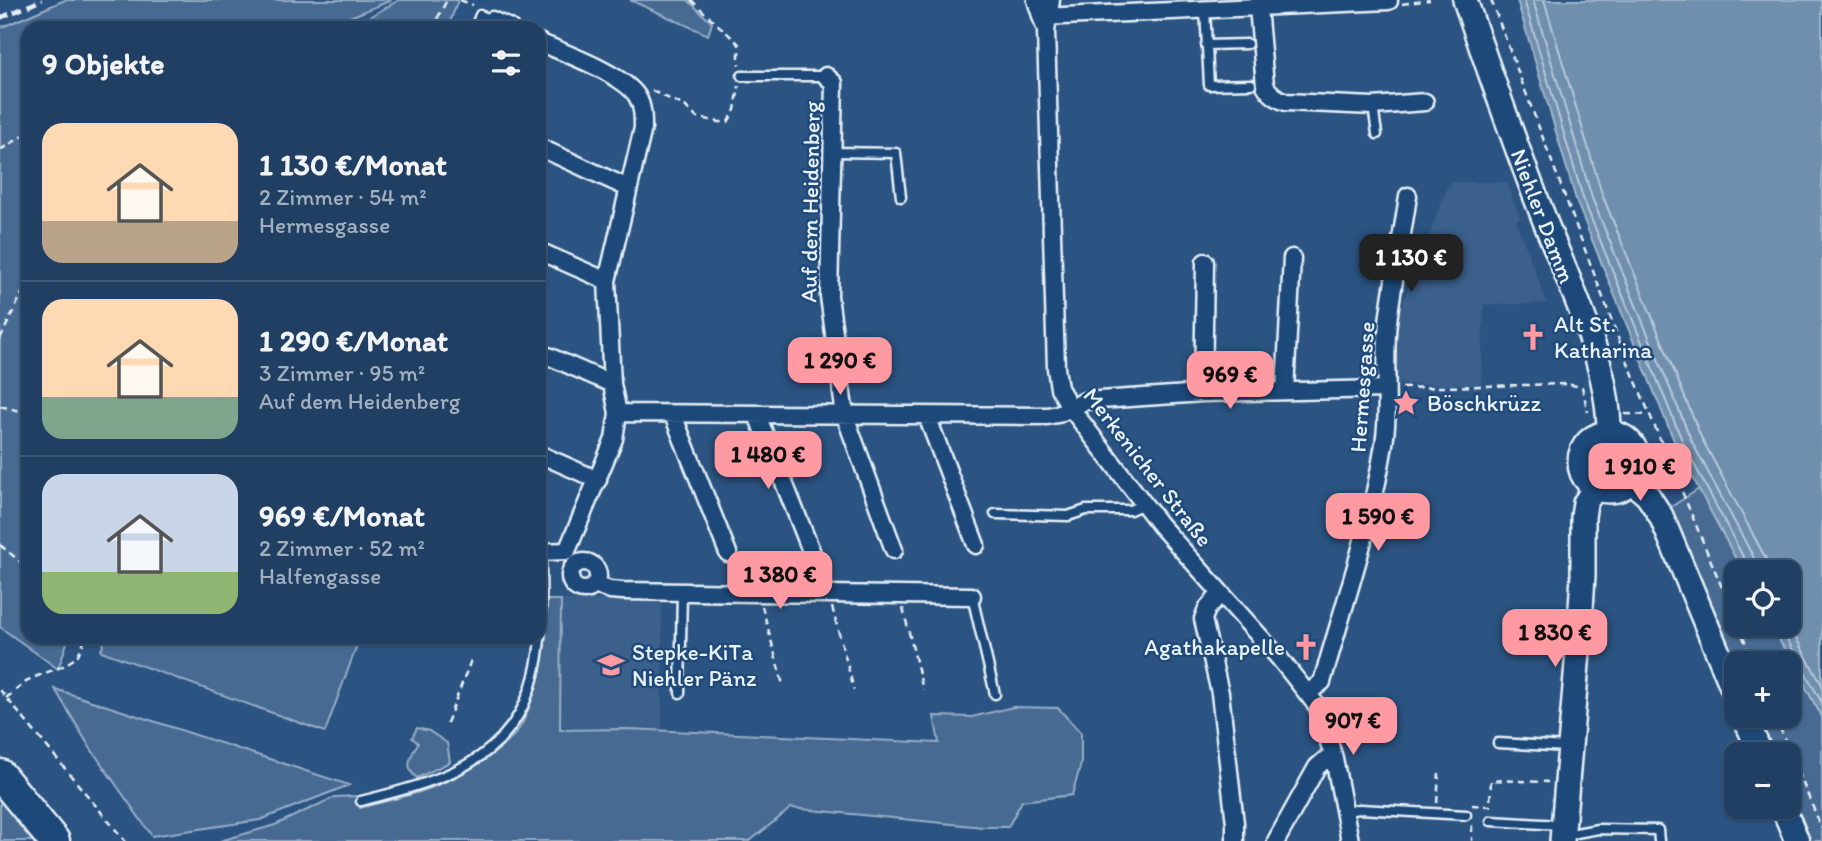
<!DOCTYPE html>
<html lang="de">
<meta charset="utf-8">
<style>
body{margin:0;font-family:Itim,sans-serif;background:#284668;color:#f1f3f6;height:100vh;display:flex;flex-direction:column;font-size:26px;white-space:nowrap}
*{box-sizing:border-box;margin:0}
p{font-size:23px;color:#a2afbe}
.icon{flex:none;width:38px;height:38px;fill:none;stroke:currentColor;stroke-width:2;stroke-linecap:round;stroke-linejoin:round}
.map{position:relative;flex:1;overflow:hidden}
.sheet{position:absolute;left:21px;top:21px;width:525px;height:623px;display:flex;flex-direction:column;background:#203f62;border-radius:21px;box-shadow:0 2px 5px #0004,0 0 0 2px #3d5877}
.sheet>*{flex:none}
.fabs{position:absolute;left:1724px;top:560px;display:grid;gap:14px}
.fabs a{display:grid;place-items:center;width:77px;height:77px;border-radius:14px;background:#203f62;box-shadow:0 2px 5px #0004,0 0 0 2px #3d5877;font-size:35px}
.price{position:absolute;translate:-50% -60px;padding:0 16px;border-radius:14px;background:#ff9aa2;color:#111;font-size:23px;line-height:46px;filter:drop-shadow(0 2px 4px #0008)}
.price::after{content:'';position:absolute;left:50%;top:42px;width:21px;height:16px;margin-left:-10px;background:inherit;clip-path:polygon(0 0,100% 0,50% 100%)}
.price.on{background:#222;color:#fff}
ul{padding:0;list-style:none}
li{display:flex;align-items:center;gap:21px;height:175px;padding:0 21px}
li+li{border-top:2px solid #3d5877}
li span{display:grid;place-items:center;flex:none;width:196px;height:140px;border-radius:21px;color:#555}
li>.icon{margin-inline-start:auto}
span .icon{width:84px;height:84px;fill:#fffc;stroke-width:1}
li b{font-size:30px}
h2{display:flex;justify-content:space-between;align-items:center;height:84px;padding:0 21px;font-size:30px}
.map>svg:first-child{display:block}
.built{fill:#3a608b}
.green{fill:#476b93;stroke:#98aec6;stroke-width:2}
.water{fill:#708ead;stroke:#a0b6cb;stroke-width:2}
.lines{fill:none;stroke-linecap:round;stroke-linejoin:round}
.shore{stroke:#b8c9da;stroke-width:2}
.lane-casing{stroke:#e8f1f8;stroke-width:13}
.street-casing{stroke:#e8f1f8;stroke-width:21}
.secondary-casing{stroke:#e8f1f8;stroke-width:28}
.highway-casing{stroke:#e8f1f8;stroke-width:35}
.path{stroke:#e8f1f8;stroke-width:2.5;stroke-dasharray:7 5;stroke-linecap:butt}
.lane{stroke:#1f4a7a;stroke-width:8}
.street{stroke:#1f4a7a;stroke-width:16}
.secondary{stroke:#1f4a7a;stroke-width:23}
.highway{stroke:#1f4a7a;stroke-width:30}
.rail{stroke:#e8f1f8;stroke-width:4.5;stroke-dasharray:10 5;stroke-linecap:butt}
.labels{text-anchor:middle;dominant-baseline:central;stroke-width:5;stroke-linejoin:round;paint-order:stroke}
.street-label{font-size:23px;fill:#e8f1f8;stroke:#1f4a7a}
.poi-label{font-size:23px;fill:#e8f1f8;stroke:#1f4a7a;text-anchor:start}
</style>
<div class="map">
<svg width="1822" height="841" viewBox="0 0 1822 841">
<rect width="100%" height="100%" fill="#2b5482"/>
<filter id="ink" filterUnits="userSpaceOnUse"><feTurbulence type="fractalNoise" baseFrequency=".0143" numOctaves="2"/><feDisplacementMap in="SourceGraphic" scale="14" xChannelSelector="R" yChannelSelector="G"/><feConvolveMatrix kernelMatrix="1 2 1 2 8 2 1 2 1" color-interpolation-filters="sRGB"/></filter>
<g filter="url(#ink)">
<path class="built" d="M1453,182H1507L1520,218L1516,221L1547,303L1484,305L1481,385L1396,384L1395,324L1447,188Z
M561,600H662V731L560,730Z"/>
<path class="green" d="M65,0H392L323,28H221L214,23V28H28V637H69L58,669L0,627V28Z
M399,0H458L448,28H351Z
M630,0H688L712,23L708,35Z
M1591 462a18 18 0 1 1 36 0a18 18 0 1 1-36 0Z
M1699,489L1743,572H1736V625H1771L1822,717V841H1810L1789,790L1788,754H1773L1757,716H1788V663H1736V667L1668,509Z
M546,600H561L560,730L628,729L939,743L934,716L972,717L1013,707L1058,708L1081,733V764L1072,795L1022,801L1008,827H983L791,808L750,841H220L275,825L335,797L357,796L360,808C382,802 406,797 428,789C457,779 509,750 523,722C541,683 544,642 546,600Z
M106,637H360L325,732L101,651Z
M55,689L349,785L260,820L152,836L89,746Z
M417,728L429,731L447,743L450,762L417,778C403,767 411,756 418,743L412,738Z
M0,795L37,841H0Z"/>
<path class="water" d="M1517,0H1822V717L1771,625H1788V572H1743L1677,448L1577,203Z"/>
<g class="lines">
<path class="shore" d="M1524,0L1584,201L1684,445L1748,566L1749,572
M1533,0L1592,198L1692,442L1756,562L1758,572
M1544,0L1602,194L1701,437L1766,559L1768,572
M1788,624L1822,685
M1779,625L1822,703"/>
<defs>
<path id="lane" d="M1205,9L1209,85L1251,84
M475,28L480,15L492,20
M1206,45L1247,44
M742,76H826
M1373,106L1377,134
M833,152L896,153L901,197
M995,514L1068,516L1086,510H1130L1144,504
M972,596L995,694
M680,693L682,592
M1498,743L1567,747
M361,801C454,778 526,756 539,648C543,617 541,584 541,552
M1345,811L1360,809L1466,815
M1491,821L1560,825
M1565,835L1598,829L1658,830L1659,841"/>
<path id="street" d="M1036,0L1044,25
M1051,0L1046,31L1056,368L1059,388L1070,407L1160,525L1280,659L1318,707L1334,758L1350,841
M1258,7L1265,85C1270,94 1276,98 1286,102L1373,106L1425,102
M1041,17L1389,1
M492,20L510,28
M539,42C564,53 623,74 637,96C643,106 643,117 643,128L607,281L612,384L618,413L614,439L567,551
M826,76L834,83L829,296L845,416L894,550
M539,147L628,188
M539,251L607,281
M539,352L612,384
M1285,390L1292,258
M1203,393L1205,262
M618,413L1047,416L1058,414L1085,401L1203,393L1385,389
M673,415L728,553
M757,415L812,553
M927,416L976,545
M539,454L598,480
M539,552L567,551
M570 576a14 14 0 1 1 28 0a14 14 0 1 1-28 0Z
M595,585L610,590L623,591L972,596
M1220,594L1207,609L1203,619L1220,693L1235,823V841
M1308,693L1322,682C1344,605 1370,529 1383,450C1391,408 1383,365 1388,322C1393,280 1402,238 1408,196
M1276,841L1317,767L1325,760L1334,758"/>
<path id="secondary" d="M1465,0C1490,73 1515,145 1543,216C1568,282 1610,363 1609,434
M1580 462a29 29 0 1 1 58 0a29 29 0 1 1-58 0Z
M1631,481L1648,496L1661,516L1736,696
M1744,716L1761,754
M1783,807L1797,841
M1562,841L1579,640L1583,576V517L1585,503L1595,488"/>
<path id="highway" d="M0,775L54,841"/>
</defs>
<use href="#lane" class="lane-casing"/>
<use href="#street" class="street-casing"/>
<use href="#secondary" class="secondary-casing"/>
<use href="#highway" class="highway-casing"/>
<path class="path" d="M460,0L473,5
M691,0L739,44V65
M1491,0L1622,348L1736,621
M1402,4L1430,0
M430,28L434,25L447,0
M652,91L685,106L696,117L719,122H728L735,110L739,86
M0,150L28,133
M0,339L28,281
M1402,388L1566,384L1582,387L1588,412
M0,406L28,413
M1625,414L1649,415
M0,545L28,568
M762,606L783,685
M832,607L854,690
M903,608L923,690
M1738,625L1754,663
M0,690L125,841
M6,698L30,679L63,666L77,657L86,637
M1775,716L1822,829
M447,723L471,660
M1437,803L1439,773
M1472,805L1490,806L1491,780L1548,782
M1472,825V841"/>
<use href="#lane" class="lane"/>
<use href="#street" class="street"/>
<use href="#secondary" class="secondary"/>
<use href="#highway" class="highway"/>
<path class="rail" d="M0,18L42,0"/>
</g>
</g>
<defs>
<symbol id="church-bare" viewBox="-9 -9 18 18"><path d="M-1.2-6h2.4v3.5h3.3v2.4h-3.3V6h-2.4V-.1h-3.3v-2.4h3.3Z" fill="#ff9aa2" stroke="#1f4a7a" stroke-width="2.5" paint-order="stroke"/></symbol>
<symbol id="sight-bare" viewBox="-9 -9 18 18"><path d="M0-6L1.8-2.2L6-1.7L2.9 1.2L3.7 5.4L0 3.3L-3.7 5.4L-2.9 1.2L-6-1.7L-1.8-2.2Z" fill="#ff9aa2" stroke="#1f4a7a" stroke-width="2.5" paint-order="stroke"/></symbol>
<symbol id="school-bare" viewBox="-9 -9 18 18"><path d="M0-5L7-2L0 1L-7-2ZM-4 1L0 2.5L4 1V4Q0 6-4 4Z" fill="#ff9aa2" stroke="#1f4a7a" stroke-width="2.5" paint-order="stroke"/></symbol>
</defs>
<g fill-rule="evenodd">
<use href="#church-bare" x="1514" y="318" width="38" height="38"/>
<use href="#sight-bare" x="1387" y="384" width="38" height="38"/>
<use href="#church-bare" x="1287" y="628" width="38" height="38"/>
<use href="#school-bare" x="592" y="646" width="38" height="38"/>
</g>
<g class="labels">
<g class="street-label">
<text transform="translate(810 202) rotate(-89)">Auf dem Heidenberg</text>
<text transform="translate(1543 216) rotate(69)">Niehler Damm</text>
<text transform="translate(1362 387) rotate(-86)">Hermesgasse</text>
<text transform="translate(1148 467) rotate(52)">Merkenicher Straße</text>
</g>
<g class="poi-label">
<text x="1554" y="324">Alt St.<tspan x="1554" dy="26">Katharina</tspan></text>
<text x="1427" y="403">Böschkrüzz</text>
<text x="1285" y="647" text-anchor="end">Agathakapelle</text>
<text x="632" y="652">Stepke-KiTa<tspan x="632" dy="26">Niehler Pänz</tspan></text>
</g>
</g>
</svg>
<div class="fabs">
<a><svg class="icon" aria-label="locate" viewBox="0 0 24 24"><circle cx="12" cy="12" r="6"/><path d="M12 2v4M12 18v4M2 12h4M18 12h4"/></svg></a>
<a>+</a>
<a>−</a>
</div>
<b class="price on" style="left:1411px;top:294px">1 130 €</b>
<b class="price" style="left:840px;top:397px">1 290 €</b>
<b class="price" style="left:1230px;top:411px">969 €</b>
<b class="price" style="left:768px;top:491px">1 480 €</b>
<b class="price" style="left:1640px;top:503px">1 910 €</b>
<b class="price" style="left:1378px;top:553px">1 590 €</b>
<b class="price" style="left:780px;top:611px">1 380 €</b>
<b class="price" style="left:1555px;top:669px">1 830 €</b>
<b class="price" style="left:1353px;top:757px">907 €</b>
<section class="sheet">
<h2>9 Objekte<svg class="icon" aria-label="filters" viewBox="0 0 24 24"><path d="M4 7h16M4 17h16"/><circle cx="9" cy="7" r="2"/><circle cx="15" cy="17" r="2"/></svg></h2>
<ul>
<li><span style="background:linear-gradient(#ffd9b3 70%,#b9a48a 0)"><svg class="icon" aria-label="home" viewBox="0 0 24 24"><path d="M3 11l9-7 9 7M6 9v11h12V9"/></svg></span><div><b>1 130 €/Monat</b><p>2 Zimmer · 54 m²</p><p>Hermesgasse</p></div></li>
<li><span style="background:linear-gradient(#ffd9b3 70%,#7fa58c 0)"><svg class="icon" aria-label="home" viewBox="0 0 24 24"><path d="M3 11l9-7 9 7M6 9v11h12V9"/></svg></span><div><b>1 290 €/Monat</b><p>3 Zimmer · 95 m²</p><p>Auf dem Heidenberg</p></div></li>
<li><span style="background:linear-gradient(#c9d6e8 70%,#8fb573 0)"><svg class="icon" aria-label="home" viewBox="0 0 24 24"><path d="M3 11l9-7 9 7M6 9v11h12V9"/></svg></span><div><b>969 €/Monat</b><p>2 Zimmer · 52 m²</p><p>Halfengasse</p></div></li>
</ul>
</section>
</div>
